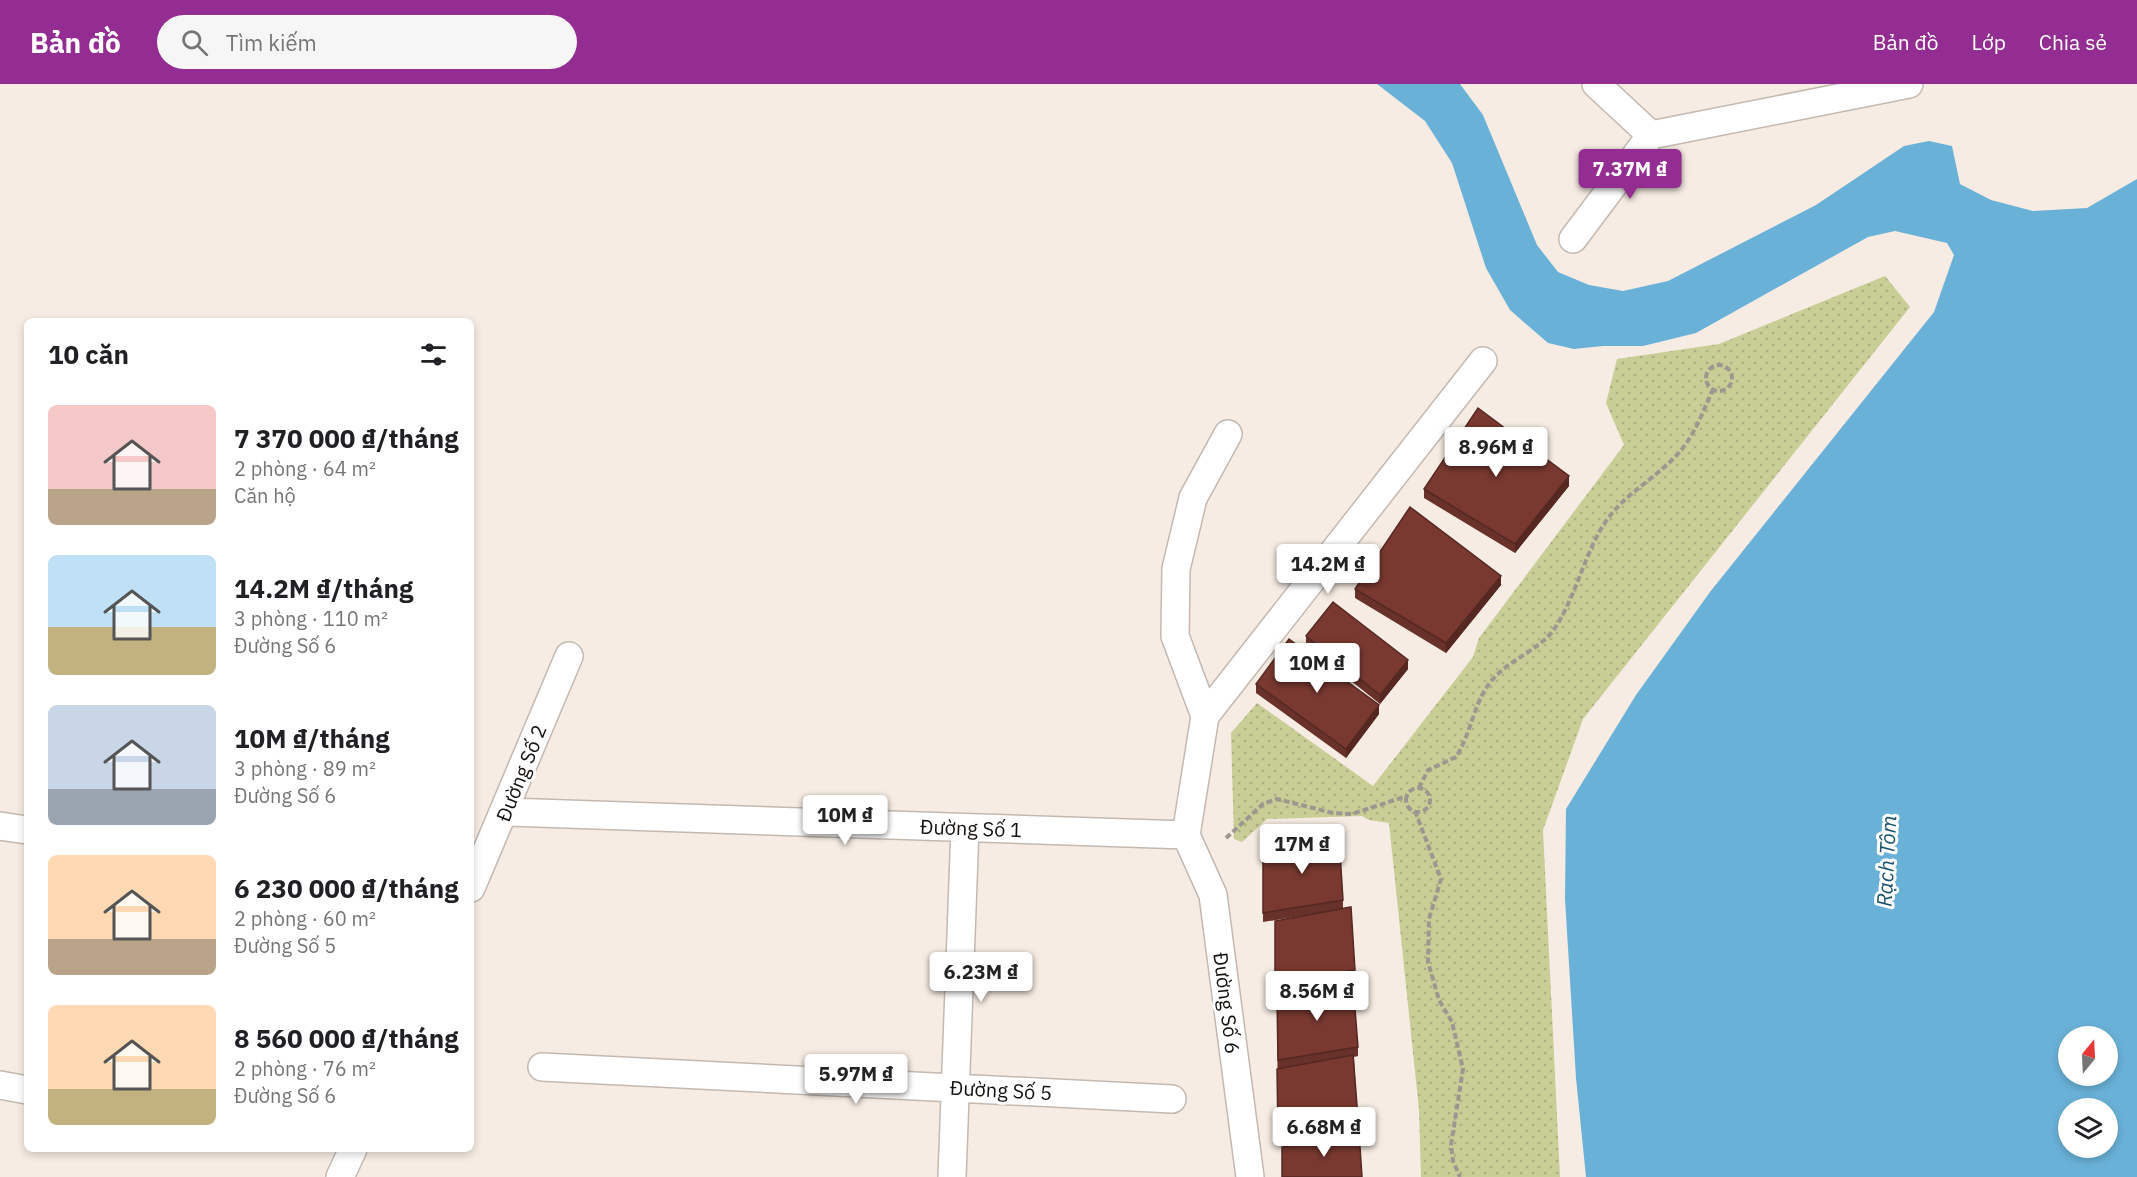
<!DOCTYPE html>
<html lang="vi">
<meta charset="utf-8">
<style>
body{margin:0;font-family:"IBM Plex Sans",sans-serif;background:#f6f6f6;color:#202124;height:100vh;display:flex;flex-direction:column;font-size:22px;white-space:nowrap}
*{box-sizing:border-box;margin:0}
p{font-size:20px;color:#757577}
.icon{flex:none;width:33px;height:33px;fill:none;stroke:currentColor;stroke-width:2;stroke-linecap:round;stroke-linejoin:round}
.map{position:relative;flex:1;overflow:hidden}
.drawer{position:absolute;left:24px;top:234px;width:450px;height:834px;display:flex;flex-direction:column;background:#fff;border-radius:9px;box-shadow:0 3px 9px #0003}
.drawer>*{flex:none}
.needle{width:39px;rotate:18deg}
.buttons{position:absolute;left:2058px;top:942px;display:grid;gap:12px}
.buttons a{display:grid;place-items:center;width:60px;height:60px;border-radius:50%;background:#fff;box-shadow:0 3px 9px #0003;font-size:30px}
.price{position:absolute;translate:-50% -51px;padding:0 14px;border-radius:6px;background:#fff;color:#222;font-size:20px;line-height:39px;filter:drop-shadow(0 2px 3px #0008)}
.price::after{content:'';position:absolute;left:50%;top:36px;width:18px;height:14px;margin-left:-9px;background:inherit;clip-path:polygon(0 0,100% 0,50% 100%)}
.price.on{background:#942d91;color:#fff}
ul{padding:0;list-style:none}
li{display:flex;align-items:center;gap:18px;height:150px;padding:0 24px}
li span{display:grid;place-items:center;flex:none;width:168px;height:120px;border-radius:9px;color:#555}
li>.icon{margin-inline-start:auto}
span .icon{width:72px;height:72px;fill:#fffc;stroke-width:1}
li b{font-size:26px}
h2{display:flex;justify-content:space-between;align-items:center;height:72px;padding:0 24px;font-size:26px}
header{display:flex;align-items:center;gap:36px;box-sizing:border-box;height:84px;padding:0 30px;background:#942d91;color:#fff}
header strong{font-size:28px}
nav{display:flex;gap:33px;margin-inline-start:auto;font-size:21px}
.search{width:420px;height:54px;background:#f6f6f6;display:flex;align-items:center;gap:15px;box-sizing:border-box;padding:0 21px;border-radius:33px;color:#757577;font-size:22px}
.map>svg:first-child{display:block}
.grass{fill:url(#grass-dots)}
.water{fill:#6ab1d8;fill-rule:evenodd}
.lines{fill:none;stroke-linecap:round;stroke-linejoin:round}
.street-casing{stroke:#c3b9b0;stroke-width:30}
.path{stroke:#9e9790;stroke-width:4;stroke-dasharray:6 3;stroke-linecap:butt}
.street{stroke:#fff;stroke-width:27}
.wall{fill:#683129}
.shaded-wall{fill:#552822}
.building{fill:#793930;stroke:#552822;stroke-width:1.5}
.labels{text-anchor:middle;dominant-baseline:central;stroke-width:6;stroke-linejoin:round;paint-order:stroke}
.street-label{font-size:20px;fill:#13100d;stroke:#fff}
.water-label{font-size:21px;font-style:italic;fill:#1a526e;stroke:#fff}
</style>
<header>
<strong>Bản đồ</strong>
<div class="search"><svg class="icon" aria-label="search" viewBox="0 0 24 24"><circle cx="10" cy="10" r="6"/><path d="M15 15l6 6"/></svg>Tìm kiếm</div>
<nav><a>Bản đồ</a><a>Lớp</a><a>Chia sẻ</a></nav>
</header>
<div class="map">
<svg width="2137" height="1093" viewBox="0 0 2137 1093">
<defs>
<pattern id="grass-dots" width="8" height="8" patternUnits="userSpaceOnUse" patternTransform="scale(1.5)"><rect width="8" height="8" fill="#c9cd96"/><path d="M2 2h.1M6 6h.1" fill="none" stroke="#acaf80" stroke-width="1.8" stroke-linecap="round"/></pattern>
</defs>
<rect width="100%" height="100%" fill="#f6ece3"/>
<path class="grass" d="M1885,192L1910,223L1583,635L1543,746L1560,1093H1421L1419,1026L1389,739L1369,736L1362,732L1267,735L1242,758L1234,755L1231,649L1257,619L1373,702L1473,573L1479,554L1624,361L1606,319L1617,275L1719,260Z"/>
<path class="water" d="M1377,0H1460L1483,31L1537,161L1558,188L1589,201L1623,207L1668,197L1816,121L1904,62L1929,57L1952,62L1960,100L1991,116L2033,127L2087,124L2137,95V1093H1586L1576,994L1565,815L1566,725L1636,611L1710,508L1934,228L1954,171L1947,159L1895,147L1868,153L1696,249L1643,262H1603L1574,265L1548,259L1510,226L1486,184L1452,79L1425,37ZM2068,952H2108V992H2068ZM2068,1024H2108V1064H2068Z"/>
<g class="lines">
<defs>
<path id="street" d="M1596,0L1651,51
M1573,155L1651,51L1909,0
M1205,632L1175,552L1176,485L1193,414L1228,350
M505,728L1186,751
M0,742L27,746
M1186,751L1205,632L1483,277
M1186,751L1213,811L1250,1093
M471,804L569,572
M542,983L1172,1015
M0,1001L27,1006
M340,1093L353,1065
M952,1093L965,744"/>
</defs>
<use href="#street" class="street-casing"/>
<path class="path" d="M1706 294a13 13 0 1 1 26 0a13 13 0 1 1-26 0Z
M1419,704L1428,686L1456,673C1472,648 1473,619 1492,596C1510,575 1540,566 1555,544C1577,510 1584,470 1606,437C1625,410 1653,396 1675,373C1693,355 1703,328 1713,305
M1406 716a12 12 0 1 1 24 0a12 12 0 1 1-24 0Z
M1415,727L1441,795L1429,835L1428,878L1439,916L1452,938L1463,985L1451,1061L1453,1077L1460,1093
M1226,754L1263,720L1277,715L1333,729L1352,730L1407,712"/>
<use href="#street" class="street"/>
</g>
<path class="wall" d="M1569,402L1515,469L1424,414V405Z
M1501,501L1446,569L1355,514V505Z
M1306,552L1408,585L1380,620L1306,561Z
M1256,600L1379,630L1346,674L1256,609Z
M1263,766L1343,816V824L1355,886V896L1275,908V837L1307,831L1263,838Z
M1277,914L1358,963V972L1354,973L1358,1044L1278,1057Z"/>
<path class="shaded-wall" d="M1569,392V402L1515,469V460Z
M1501,492V501L1446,569V559Z
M1408,576V585L1380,620V611Z
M1379,621V630L1346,674V665Z"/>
<path class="building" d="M1478,324L1569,392L1515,460L1424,405Z
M1410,423L1501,492L1446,559L1355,505Z
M1333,518L1408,576L1380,611L1306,552Z
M1289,555L1379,621L1346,665L1256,600Z
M1339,752L1343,816L1263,829V766Z
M1351,823L1355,886L1275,899V837Z
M1353,900L1358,963L1278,976L1277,914Z
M1353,971L1358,1034L1278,1048L1277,985Z
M1359,1048L1362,1093H1282V1063Z"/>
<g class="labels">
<g class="street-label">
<text transform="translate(521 689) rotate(-68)">Đường Số 2</text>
<text transform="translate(971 744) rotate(2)">Đường Số 1</text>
<text transform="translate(1227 919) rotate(83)">Đường Số 6</text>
<text transform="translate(1001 1006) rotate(3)">Đường Số 5</text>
</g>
<g class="water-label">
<text transform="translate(1886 777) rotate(-87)">Rạch Tôm</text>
</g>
</g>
</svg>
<div class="buttons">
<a><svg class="needle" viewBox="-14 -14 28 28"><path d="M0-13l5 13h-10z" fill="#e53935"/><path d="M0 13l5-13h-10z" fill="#757577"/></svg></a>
<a><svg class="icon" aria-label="layers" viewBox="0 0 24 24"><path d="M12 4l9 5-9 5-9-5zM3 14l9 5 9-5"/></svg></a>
</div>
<b class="price on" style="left:1630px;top:116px">7.37M ₫</b>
<b class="price" style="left:1496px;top:394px">8.96M ₫</b>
<b class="price" style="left:1328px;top:511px">14.2M ₫</b>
<b class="price" style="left:1317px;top:610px">10M ₫</b>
<b class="price" style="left:845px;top:762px">10M ₫</b>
<b class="price" style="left:1302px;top:791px">17M ₫</b>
<b class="price" style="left:981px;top:919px">6.23M ₫</b>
<b class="price" style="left:1317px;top:938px">8.56M ₫</b>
<b class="price" style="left:856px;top:1021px">5.97M ₫</b>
<b class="price" style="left:1324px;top:1074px">6.68M ₫</b>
<section class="drawer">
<h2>10 căn<svg class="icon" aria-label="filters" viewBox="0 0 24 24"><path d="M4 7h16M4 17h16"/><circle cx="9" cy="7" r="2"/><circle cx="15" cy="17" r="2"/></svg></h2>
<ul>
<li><span style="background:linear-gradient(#f6c9c9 70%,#b9a48a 0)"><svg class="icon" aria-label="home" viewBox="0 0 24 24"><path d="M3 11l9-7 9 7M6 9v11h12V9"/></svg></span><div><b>7 370 000 ₫/tháng</b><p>2 phòng · 64 m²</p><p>Căn hộ</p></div></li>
<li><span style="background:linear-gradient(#bfe0f5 60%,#c2b280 0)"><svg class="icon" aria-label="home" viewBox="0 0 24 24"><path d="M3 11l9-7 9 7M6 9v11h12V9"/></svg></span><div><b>14.2M ₫/tháng</b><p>3 phòng · 110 m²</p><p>Đường Số 6</p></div></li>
<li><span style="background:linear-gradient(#c9d6e8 70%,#9aa5b1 0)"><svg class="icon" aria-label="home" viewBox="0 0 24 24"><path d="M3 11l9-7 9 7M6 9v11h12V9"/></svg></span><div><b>10M ₫/tháng</b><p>3 phòng · 89 m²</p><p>Đường Số 6</p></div></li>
<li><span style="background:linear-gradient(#ffd9b3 70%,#b9a48a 0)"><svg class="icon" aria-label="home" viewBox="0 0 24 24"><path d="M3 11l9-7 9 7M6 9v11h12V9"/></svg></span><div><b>6 230 000 ₫/tháng</b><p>2 phòng · 60 m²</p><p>Đường Số 5</p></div></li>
<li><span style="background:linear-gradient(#ffd9b3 70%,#c2b280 0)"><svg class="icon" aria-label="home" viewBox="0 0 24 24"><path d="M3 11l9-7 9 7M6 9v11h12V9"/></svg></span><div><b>8 560 000 ₫/tháng</b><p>2 phòng · 76 m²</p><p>Đường Số 6</p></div></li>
</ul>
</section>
</div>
